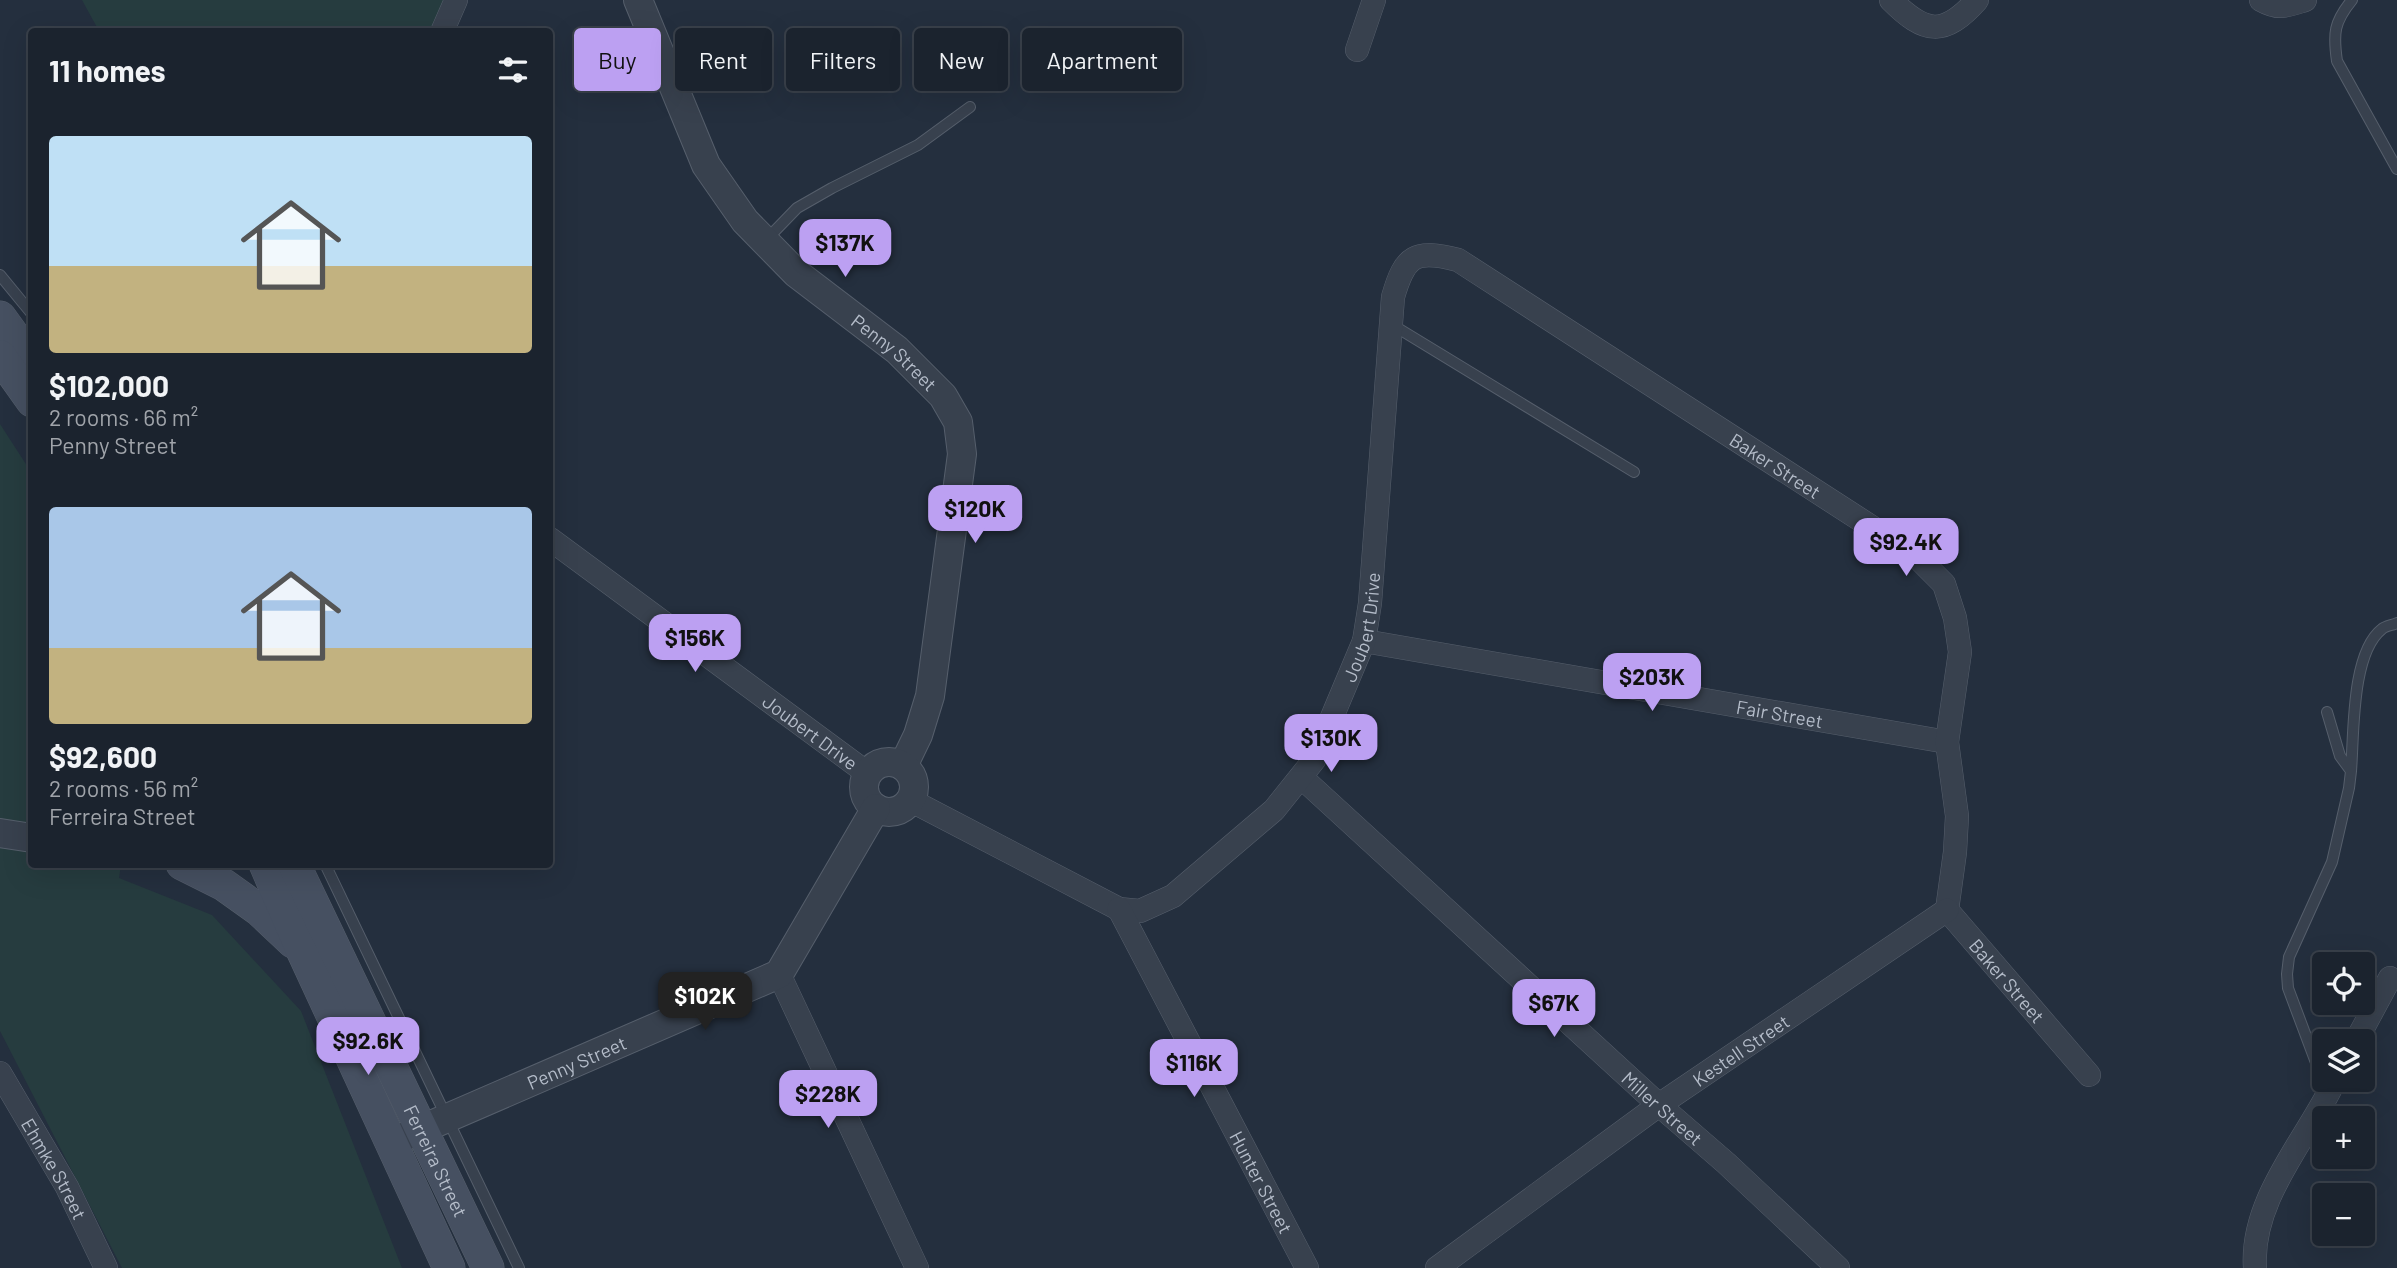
<!DOCTYPE html>
<meta charset="utf-8">
<style>
body{margin:0;font-family:Barlow,sans-serif;background:#282f3a;color:#f1f3f6;height:100vh;display:flex;flex-direction:column;font-size:26px;white-space:nowrap}
*{box-sizing:border-box;margin:0}
p{font-size:23px;color:#a0a4aa}
.icon{flex:none;width:38px;height:38px;fill:none;stroke:currentColor;stroke-width:2;stroke-linecap:round;stroke-linejoin:round}
.map{position:relative;flex:1;overflow:hidden}
.panel{position:absolute;left:28px;top:28px;width:525px;height:840px;display:flex;flex-direction:column;background:#1b232e;border-radius:7px;box-shadow:0 7px 28px #0002,0 0 0 2px #39404a}
.panel>*{flex:none}
.guide{position:absolute;left:574px;top:28px;width:665px;height:63px;display:flex;gap:14px}
.controls{position:absolute;left:2312px;top:952px;display:grid;gap:14px}
.controls a{display:grid;place-items:center;width:63px;height:63px;border-radius:7px;background:#1b232e;box-shadow:0 7px 28px #0002,0 0 0 2px #39404a;font-size:35px}
.price{position:absolute;translate:-50% -60px;padding:0 16px;border-radius:14px;background:#bca0f2;color:#111;font-size:23px;line-height:46px;filter:drop-shadow(0 2px 4px #0008)}
.price::after{content:'';position:absolute;left:50%;top:42px;width:21px;height:16px;margin-left:-10px;background:inherit;clip-path:polygon(0 0,100% 0,50% 100%)}
.price.current{background:#222;color:#fff}
ul{padding:0;list-style:none}
li{display:grid;align-content:center;gap:14px;height:371px;padding:0 21px}
li span{display:grid;place-items:center;height:217px;border-radius:7px;color:#555}
li>.icon{margin-inline-start:auto}
span .icon{width:126px;height:126px;fill:#fffc;stroke-width:1}
li b{font-size:30px}
h2{display:flex;justify-content:space-between;align-items:center;height:84px;padding:0 21px;font-size:30px}
.pill{padding:0 24px;border-radius:7px;background:#1b232e;box-shadow:0 7px 28px #0002,0 0 0 2px #39404a;font-size:24px;line-height:63px}
.pill.current{background:#bca0f2;color:#111}
.map>svg:first-child{display:block}
.green{fill:#263c3f}
.lines{fill:none;stroke-linecap:round;stroke-linejoin:round}
.service-casing{stroke:#565f6c;stroke-width:12}
.minor-casing{stroke:#565f6c;stroke-width:24}
.tertiary-casing{stroke:#565f6c;stroke-width:30}
.secondary-casing{stroke:#565f6c;stroke-width:33}
.service{stroke:#38414e;stroke-width:10}
.minor{stroke:#38414e;stroke-width:23}
.tertiary{stroke:#38414e;stroke-width:28}
.secondary{stroke:#465061;stroke-width:32}
.labels{text-anchor:middle;dominant-baseline:central;stroke-width:5;stroke-linejoin:round;paint-order:stroke}
.street-label{font-size:19px;fill:#b4bcc9;stroke:#1d2633}
</style>
<div class="map">
<svg width="2397" height="1268" viewBox="0 0 2397 1268">
<rect width="100%" height="100%" fill="#242f3e"/>
<path class="green" d="M82,0H456L442,32L99,31Z
M0,424L31,472L32,864L121,865L119,878L212,915L301,1011L402,1268H122L0,1031Z"/>
<g class="lines">
<defs>
<path id="service" d="M2352,0C2334,22 2333,33 2337,61L2397,169
M766,240L797,208L832,188L918,145L970,107
M0,275L32,314
M1391,324L1634,472
M2327,712L2340,756L2351,771L2349,788L2332,862L2289,957L2287,974L2288,988L2327,1092
M2351,771C2354,735 2351,653 2382,629C2385,626 2393,625 2397,623
M325,864L519,1268"/>
<g id="minor">
<path d="M1891,0C1925,34 1944,37 1977,0"/>
<path d="M2261,0C2279,10 2286,6 2305,0"/>
<path d="M442,32L456,0"/>
<path d="M1357,50L1374,0"/>
<path id="s1" d="M550,539L867,773"/>
<path id="s2" d="M1364,641L1947,742"/>
<path id="s3" d="M1301,777L1659,1105L1726,1163L1838,1268"/>
<path id="s4" d="M910,800L1119,909L1140,911L1173,896L1274,810L1314,760L1364,641L1370,603L1393,297C1405,255 1415,249 1458,260L1915,555L1944,584L1955,618L1960,652L1947,742L1957,816L1955,852L1947,910L2089,1075"/>
<path id="s5" d="M1119,909L1307,1268"/>
<path d="M779,974L917,1268"/>
<path d="M2356,1041L2390,978"/>
<path id="s6" d="M0,1073L67,1187L106,1268"/>
<path id="s7" d="M1437,1268L1659,1105L1947,910"/>
<path d="M2255,1268C2250,1199 2308,1138 2335,1080"/>
</g>
<g id="tertiary">
<path id="s8" d="M638,0L706,165L745,221L796,273L897,350L943,396L958,422L962,454L930,696L918,735L903,766"/>
<circle cx="889" cy="787" r="25"/>
<path d="M0,833L32,838"/>
<path id="s9" d="M392,1142L779,974L876,808"/>
</g>
<g id="secondary">
<path d="M0,317L32,361"/>
<path d="M0,356L32,401"/>
<path d="M182,864L224,885L259,910L293,942"/>
<path d="M265,864L302,950L449,1268"/>
<path id="s10" d="M294,864L488,1268"/>
</g>
</defs>
<use href="#service" class="service-casing"/>
<use href="#minor" class="minor-casing"/>
<use href="#tertiary" class="tertiary-casing"/>
<use href="#secondary" class="secondary-casing"/>
<use href="#service" class="service"/>
<use href="#minor" class="minor"/>
<use href="#tertiary" class="tertiary"/>
<use href="#secondary" class="secondary"/>
</g>
<g class="labels">
<g class="street-label">
<text stroke="none"><textPath href="#s8" startOffset="446">Penny Street</textPath></text>
<text stroke="none"><textPath href="#s4" startOffset="1432">Baker Street</textPath></text>
<text stroke="none"><textPath href="#s4" startOffset="632">Joubert Drive</textPath></text>
<text stroke="none"><textPath href="#s2" startOffset="422">Fair Street</textPath></text>
<text stroke="none"><textPath href="#s1" startOffset="324">Joubert Drive</textPath></text>
<text stroke="none"><textPath href="#s4" startOffset="2062">Baker Street</textPath></text>
<text stroke="none"><textPath href="#s7" startOffset="374">Kestell Street</textPath></text>
<text stroke="none"><textPath href="#s9" startOffset="201">Penny Street</textPath></text>
<text stroke="none"><textPath href="#s3" startOffset="490">Miller Street</textPath></text>
<text stroke="none"><textPath href="#s10" startOffset="329">Ferreira Street</textPath></text>
<text stroke="none"><textPath href="#s6" startOffset="110">Ehmke Street</textPath></text>
<text stroke="none"><textPath href="#s5" startOffset="308">Hunter Street</textPath></text>
</g>
</g>
</svg>
<div class="controls">
<a><svg class="icon" aria-label="locate" viewBox="0 0 24 24"><circle cx="12" cy="12" r="6"/><path d="M12 2v4M12 18v4M2 12h4M18 12h4"/></svg></a>
<a><svg class="icon" aria-label="layers" viewBox="0 0 24 24"><path d="M12 4l9 5-9 5-9-5zM3 14l9 5 9-5"/></svg></a>
<a>+</a>
<a>−</a>
</div>
<b class="price" style="left:845px;top:279px">$137K</b>
<b class="price" style="left:975px;top:545px">$120K</b>
<b class="price" style="left:1906px;top:578px">$92.4K</b>
<b class="price" style="left:695px;top:674px">$156K</b>
<b class="price" style="left:1652px;top:713px">$203K</b>
<b class="price" style="left:1331px;top:774px">$130K</b>
<b class="price current" style="left:705px;top:1032px">$102K</b>
<b class="price" style="left:1554px;top:1039px">$67K</b>
<b class="price" style="left:368px;top:1077px">$92.6K</b>
<b class="price" style="left:1194px;top:1099px">$116K</b>
<b class="price" style="left:828px;top:1130px">$228K</b>
<div class="guide">
<a class="pill current">Buy</a>
<a class="pill">Rent</a>
<a class="pill">Filters</a>
<a class="pill">New</a>
<a class="pill">Apartment</a>
</div>
<section class="panel">
<h2>11 homes<svg class="icon" aria-label="filters" viewBox="0 0 24 24"><path d="M4 7h16M4 17h16"/><circle cx="9" cy="7" r="2"/><circle cx="15" cy="17" r="2"/></svg></h2>
<ul>
<li><span style="background:linear-gradient(#bfe0f5 60%,#c2b280 0)"><svg class="icon" aria-label="home" viewBox="0 0 24 24"><path d="M3 11l9-7 9 7M6 9v11h12V9"/></svg></span><div><b>$102,000</b><p>2 rooms · 66 m²</p><p>Penny Street</p></div></li>
<li><span style="background:linear-gradient(#a9c7e8 65%,#c2b280 0)"><svg class="icon" aria-label="home" viewBox="0 0 24 24"><path d="M3 11l9-7 9 7M6 9v11h12V9"/></svg></span><div><b>$92,600</b><p>2 rooms · 56 m²</p><p>Ferreira Street</p></div></li>
</ul>
</section>
</div>
